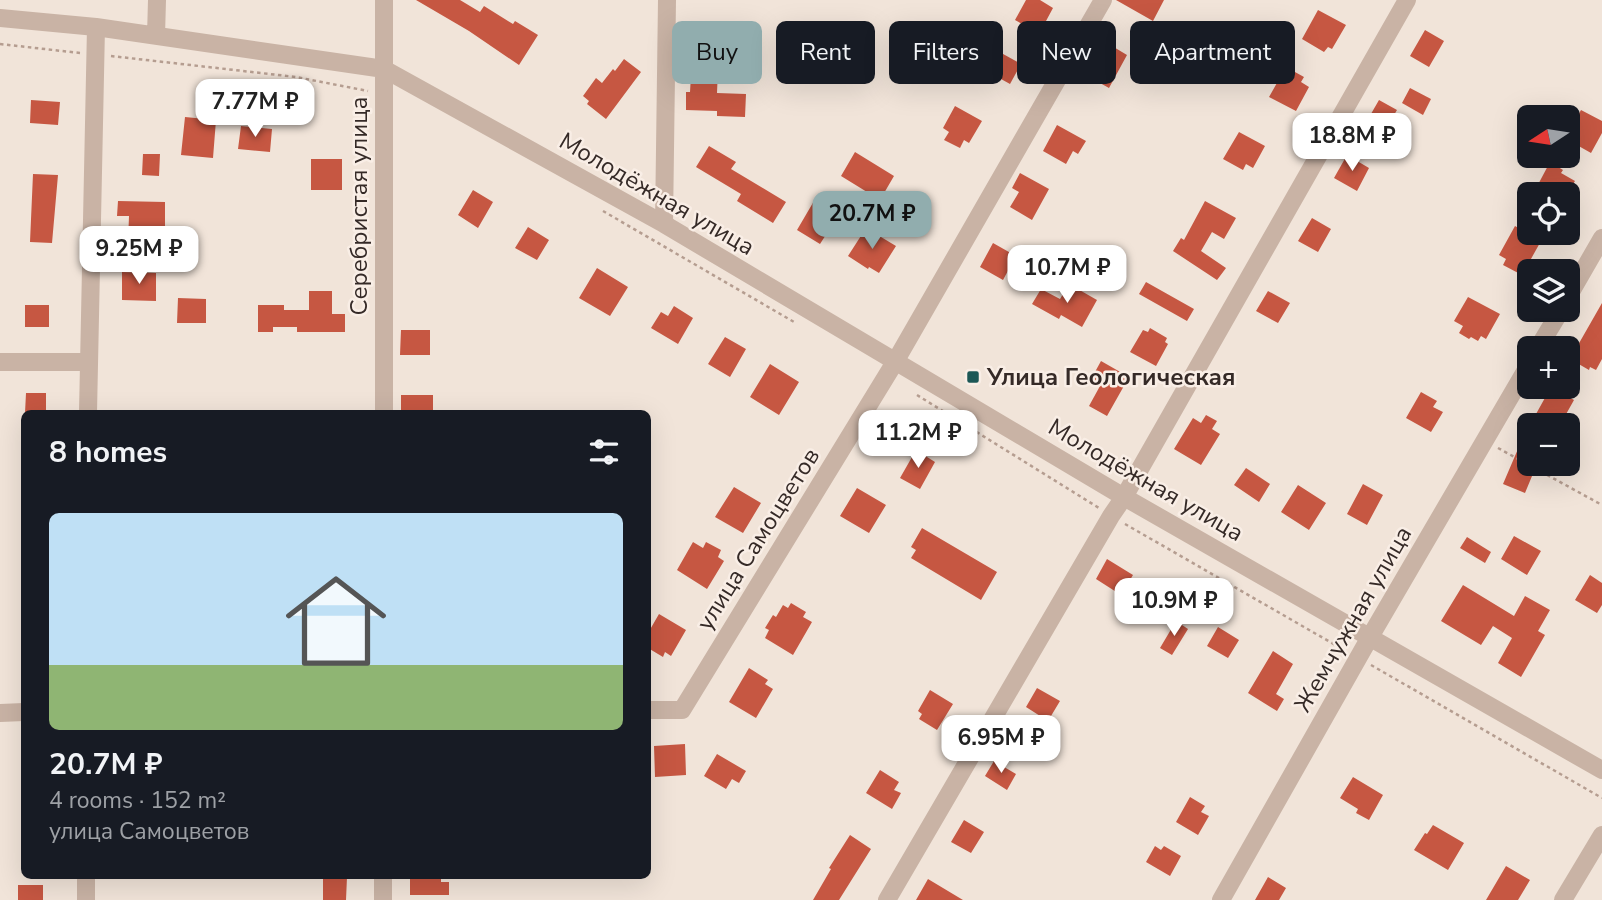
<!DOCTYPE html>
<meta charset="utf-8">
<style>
body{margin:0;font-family:"Nunito Sans",sans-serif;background:#242831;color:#f1f3f6;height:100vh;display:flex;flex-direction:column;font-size:26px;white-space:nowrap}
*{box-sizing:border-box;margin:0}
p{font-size:23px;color:#9ea1a6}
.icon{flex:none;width:38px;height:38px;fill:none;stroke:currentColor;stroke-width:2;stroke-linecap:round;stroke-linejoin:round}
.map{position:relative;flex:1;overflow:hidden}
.details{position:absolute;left:21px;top:410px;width:630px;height:469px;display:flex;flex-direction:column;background:#171b24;border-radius:10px;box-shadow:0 7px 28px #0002}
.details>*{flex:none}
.top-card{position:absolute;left:672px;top:21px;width:665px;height:63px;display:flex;gap:14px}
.needle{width:46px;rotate:258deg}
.buttons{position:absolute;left:1517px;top:105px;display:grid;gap:14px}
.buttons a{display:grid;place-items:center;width:63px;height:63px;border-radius:10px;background:#171b24;box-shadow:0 7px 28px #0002;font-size:35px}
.price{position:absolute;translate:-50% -60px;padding:0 16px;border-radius:14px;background:#fff;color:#222;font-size:23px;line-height:46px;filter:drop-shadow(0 2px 4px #0008)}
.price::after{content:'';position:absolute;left:50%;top:42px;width:21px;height:16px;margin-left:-10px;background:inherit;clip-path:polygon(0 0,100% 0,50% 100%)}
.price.current{background:#91adae;color:#111}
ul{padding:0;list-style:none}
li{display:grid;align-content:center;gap:14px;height:371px;padding:0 28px}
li+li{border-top:2px solid #363941}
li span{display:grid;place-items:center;height:217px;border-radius:10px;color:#555}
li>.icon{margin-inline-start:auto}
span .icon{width:126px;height:126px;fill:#fffc;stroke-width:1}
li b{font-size:30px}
h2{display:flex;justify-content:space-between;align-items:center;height:84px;padding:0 28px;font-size:30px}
.tag{padding:0 24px;border-radius:10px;background:#171b24;box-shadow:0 7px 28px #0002;font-size:24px;line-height:63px}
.tag.current{background:#91adae;color:#111}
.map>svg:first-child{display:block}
.building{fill:#c65742}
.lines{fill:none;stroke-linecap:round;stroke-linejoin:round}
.path{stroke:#b59d90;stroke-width:2.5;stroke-dasharray:3.5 3.5;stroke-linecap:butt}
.minor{stroke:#c9b3a5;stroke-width:18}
.poi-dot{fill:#1c5755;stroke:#f9eee6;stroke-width:2.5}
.labels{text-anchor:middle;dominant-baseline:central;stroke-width:5;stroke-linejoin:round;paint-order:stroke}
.street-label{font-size:24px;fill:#352a27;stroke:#f9eee6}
.poi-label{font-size:24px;font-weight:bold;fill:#352a27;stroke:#f9eee6;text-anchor:start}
</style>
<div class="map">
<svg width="1602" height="900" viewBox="0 0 1602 900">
<rect width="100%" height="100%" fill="#f1e4d9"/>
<path class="building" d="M416,0H460L480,12L484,6L513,24L515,21L538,35L519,65L469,31Z
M1026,0H1040L1053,8L1039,34L1015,20Z
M1116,0H1164L1153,21Z
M1318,10L1346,25L1332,49L1328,47L1324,52L1302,39Z
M1425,30L1444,41L1429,67L1410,56Z
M1102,40L1127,55L1109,88L1091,78L1095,71L1087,67Z
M693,42L719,43L717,93L746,94L745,117L717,116V111L686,110V92H690Z
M985,44L1021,64L1010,84L983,69L988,60L978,55Z
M624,59L641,72L606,119L587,104L589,101L583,96L596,78L602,83L613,69L615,71Z
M1286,67L1304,77L1301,82L1309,87L1296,111L1269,97Z
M1410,88L1431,99L1423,115L1402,103Z
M31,100L60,102L58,125L30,123Z
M1379,100L1397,110L1388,125L1391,127L1381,144L1360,133Z
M955,106L982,121L969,143L964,140L960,148L944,140L949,132L943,128Z
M1581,110L1602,121V133L1591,153L1568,140V134Z
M185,117L216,120L213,158L181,155Z
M1057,125L1086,141L1078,154L1073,151L1066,164L1043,151Z
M241,126L272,129L270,152L238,149Z
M1239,132L1265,146L1253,168L1246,164L1243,170L1223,159Z
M709,146L736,162L731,169L786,202L773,223L737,201L741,194L696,167Z
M855,152L894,176L880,200L841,176Z
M143,154H160L159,176L142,175Z
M1347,155L1369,168L1357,191L1334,178Z
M311,159H342V190H311Z
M1550,162L1563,170L1561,173L1575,181L1567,194H1533Z
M1020,173L1049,189L1032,220L1010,207L1019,192L1012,188Z
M33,174L58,175L52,243L30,242Z
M473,190L493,202L478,228L458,215Z
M118,201L165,202V243H128L129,216H117Z
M814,201L838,216L820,244L797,230Z
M1205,201L1236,218L1224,239L1212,232L1201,251L1226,268L1217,280L1173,251L1181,238L1184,240Z
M1312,218L1331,229L1318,252L1298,241Z
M1515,226L1541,241L1522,275L1503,265L1506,259L1499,255Z
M528,227L549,240L537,260L515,248Z
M866,228L896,246L879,273L869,267L868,269L848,256Z
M993,243L1016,256L1003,280L980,267Z
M597,268L628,287L610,316L579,298Z
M122,272L156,273V301L122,300Z
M1146,282L1194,309L1187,321L1139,294Z
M1069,284L1097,300L1082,327L1061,315L1059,319L1032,304L1041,289L1060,299Z
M309,291H332V314H345V332H297V327H273V332H258V305H284V310H309Z
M1268,291L1290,303L1278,323L1256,311Z
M1468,297L1500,314L1486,339L1481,336L1478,341L1471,337L1469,339L1459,333L1463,326L1454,321Z
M178,298L206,299V323H177Z
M1602,303V359L1596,370L1590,367L1589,370L1570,359Z
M25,305H49V327H25Z
M674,306L693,318L678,344L651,328L661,312L668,316Z
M1150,328L1167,338L1165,342L1168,344L1156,366L1130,352L1143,330L1148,332Z
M401,330H430V355H400Z
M725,337L746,349L730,377L708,364Z
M1101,361L1129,377L1107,416L1089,406L1100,386L1090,381Z
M770,364L799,382L779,415L750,397Z
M1551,387L1574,400L1560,425H1542L1546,419L1536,414Z
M1421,392L1437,401L1433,407L1443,412L1431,432L1406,418Z
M26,393H46V413H25Z
M401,395H433V413H401Z
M1206,415L1217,421L1212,429L1220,434L1201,465L1174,449L1193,418L1201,423Z
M1530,421V464H1537L1525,493L1503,484Z
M916,450L935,462L920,489L900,478Z
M1246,468L1270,484L1259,502L1234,485Z
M1363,484L1383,495L1367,525L1347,514Z
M1298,485L1326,503L1309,530L1281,512Z
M734,487L761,503L743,533L715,517Z
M857,488L886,505L869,533L840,516Z
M922,528L997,572L981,600L911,558L916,550L911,547Z
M1514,536L1541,551L1527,575L1501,559Z
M1467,537L1491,552L1485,563L1460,548Z
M693,542L703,548L706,542L721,550L718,557L724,561L707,589L677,570Z
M1107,559L1133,575L1121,595L1096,579Z
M1590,575L1602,583V605L1597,613L1575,600Z
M1463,585L1514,616L1525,596L1550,610L1538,631L1545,635L1521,677L1498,663L1512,638L1493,626L1481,645L1441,621Z
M791,603L806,612L803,617L812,622L793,655L765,638L769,630L765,628L773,615L776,617L783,605L788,608Z
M659,614L686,630L671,656L665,652L663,657L648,648V633Z
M1176,621L1188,629L1172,655L1160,648Z
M1218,627L1239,640L1228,658L1207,646Z
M1273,651L1293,664L1276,694L1284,699L1277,711L1248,693Z
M749,668L768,680L765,684L773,689L756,718L729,702Z
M1037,688L1060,701L1048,721L1026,707Z
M930,690L953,704L937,730L919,719L922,714L918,711Z
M685,744L686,775L655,777L654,746Z
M717,754L746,771L739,783L732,779L726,789L704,776Z
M994,761L1016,774L1007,790L985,776Z
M880,770L899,782L894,790L901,793L892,809L866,793Z
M1353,777L1383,795L1369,820L1356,813L1358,809L1340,798Z
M1190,797L1205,806L1201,812L1209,816L1198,835L1176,822Z
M964,820L984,832L971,853L951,842Z
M1433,825L1464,843L1448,870L1414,850L1425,833L1427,834Z
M850,835L871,849L839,900H813L831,869L829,868Z
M1155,846L1161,850L1164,846L1181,856L1170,876L1146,862Z
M1506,866L1530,880L1518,900H1486Z
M410,875H441V882H449V895H410Z
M323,877H347L346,900H323Z
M1268,877L1286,888L1279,900H1255Z
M928,879L963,900H916Z
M18,885H43V900H18Z"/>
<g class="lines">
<path class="path" d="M0,44L80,53
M111,56L296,77L368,91
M603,211L794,322
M917,395L1099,508
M1498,448L1602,505
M1125,524L1344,650
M1371,665L1602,798"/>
<path class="minor" d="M0,18L96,27L384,69L664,224L1124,497L1602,770
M156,36L157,0
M664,224L667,0
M1568,297L1602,238
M1538,348L1561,310
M0,362H88
M88,413L96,27
M384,413V0
M648,710H682L895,362L1103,0
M0,713L24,712
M86,875V900
M383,875V900
M887,900L1111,516L1124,497L1407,0
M1221,900L1370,637L1530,363
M1563,900L1602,835"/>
</g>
<rect class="poi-dot" x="966" y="370" width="14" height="14" rx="3.5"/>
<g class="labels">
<g class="street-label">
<text transform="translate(657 194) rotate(30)">Молодёжная улица</text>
<text transform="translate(359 206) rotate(-90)">Серебристая улица</text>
<text transform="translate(1146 480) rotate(30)">Молодёжная улица</text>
<text transform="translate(758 539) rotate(-58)">улица Самоцветов</text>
<text transform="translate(1353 619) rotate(-60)">Жемчужная улица</text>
</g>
<g class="poi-label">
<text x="987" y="377">Улица Геологическая</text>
</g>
</g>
</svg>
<div class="buttons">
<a><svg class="needle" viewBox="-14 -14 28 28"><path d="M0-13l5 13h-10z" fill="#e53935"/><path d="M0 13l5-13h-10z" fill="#9ea1a6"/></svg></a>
<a><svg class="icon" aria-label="locate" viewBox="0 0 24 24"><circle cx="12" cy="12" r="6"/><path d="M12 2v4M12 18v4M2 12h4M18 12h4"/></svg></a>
<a><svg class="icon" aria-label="layers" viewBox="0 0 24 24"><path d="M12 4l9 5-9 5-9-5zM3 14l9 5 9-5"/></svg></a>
<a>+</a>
<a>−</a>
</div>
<b class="price" style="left:255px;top:139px">7.77M ₽</b>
<b class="price" style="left:1352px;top:173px">18.8M ₽</b>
<b class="price current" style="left:872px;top:251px">20.7M ₽</b>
<b class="price" style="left:139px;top:286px">9.25M ₽</b>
<b class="price" style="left:1067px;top:305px">10.7M ₽</b>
<b class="price" style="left:918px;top:470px">11.2M ₽</b>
<b class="price" style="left:1174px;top:638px">10.9M ₽</b>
<b class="price" style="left:1001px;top:775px">6.95M ₽</b>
<div class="top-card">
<a class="tag current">Buy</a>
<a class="tag">Rent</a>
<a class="tag">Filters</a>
<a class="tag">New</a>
<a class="tag">Apartment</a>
</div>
<section class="details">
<h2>8 homes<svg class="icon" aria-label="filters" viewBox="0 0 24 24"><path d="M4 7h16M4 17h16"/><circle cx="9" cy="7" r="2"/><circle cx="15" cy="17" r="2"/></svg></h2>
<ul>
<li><span style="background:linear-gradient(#bfe0f5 70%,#8fb573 0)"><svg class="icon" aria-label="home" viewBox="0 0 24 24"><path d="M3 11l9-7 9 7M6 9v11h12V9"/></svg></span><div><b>20.7M ₽</b><p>4 rooms · 152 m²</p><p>улица Самоцветов</p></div></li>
</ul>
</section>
</div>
